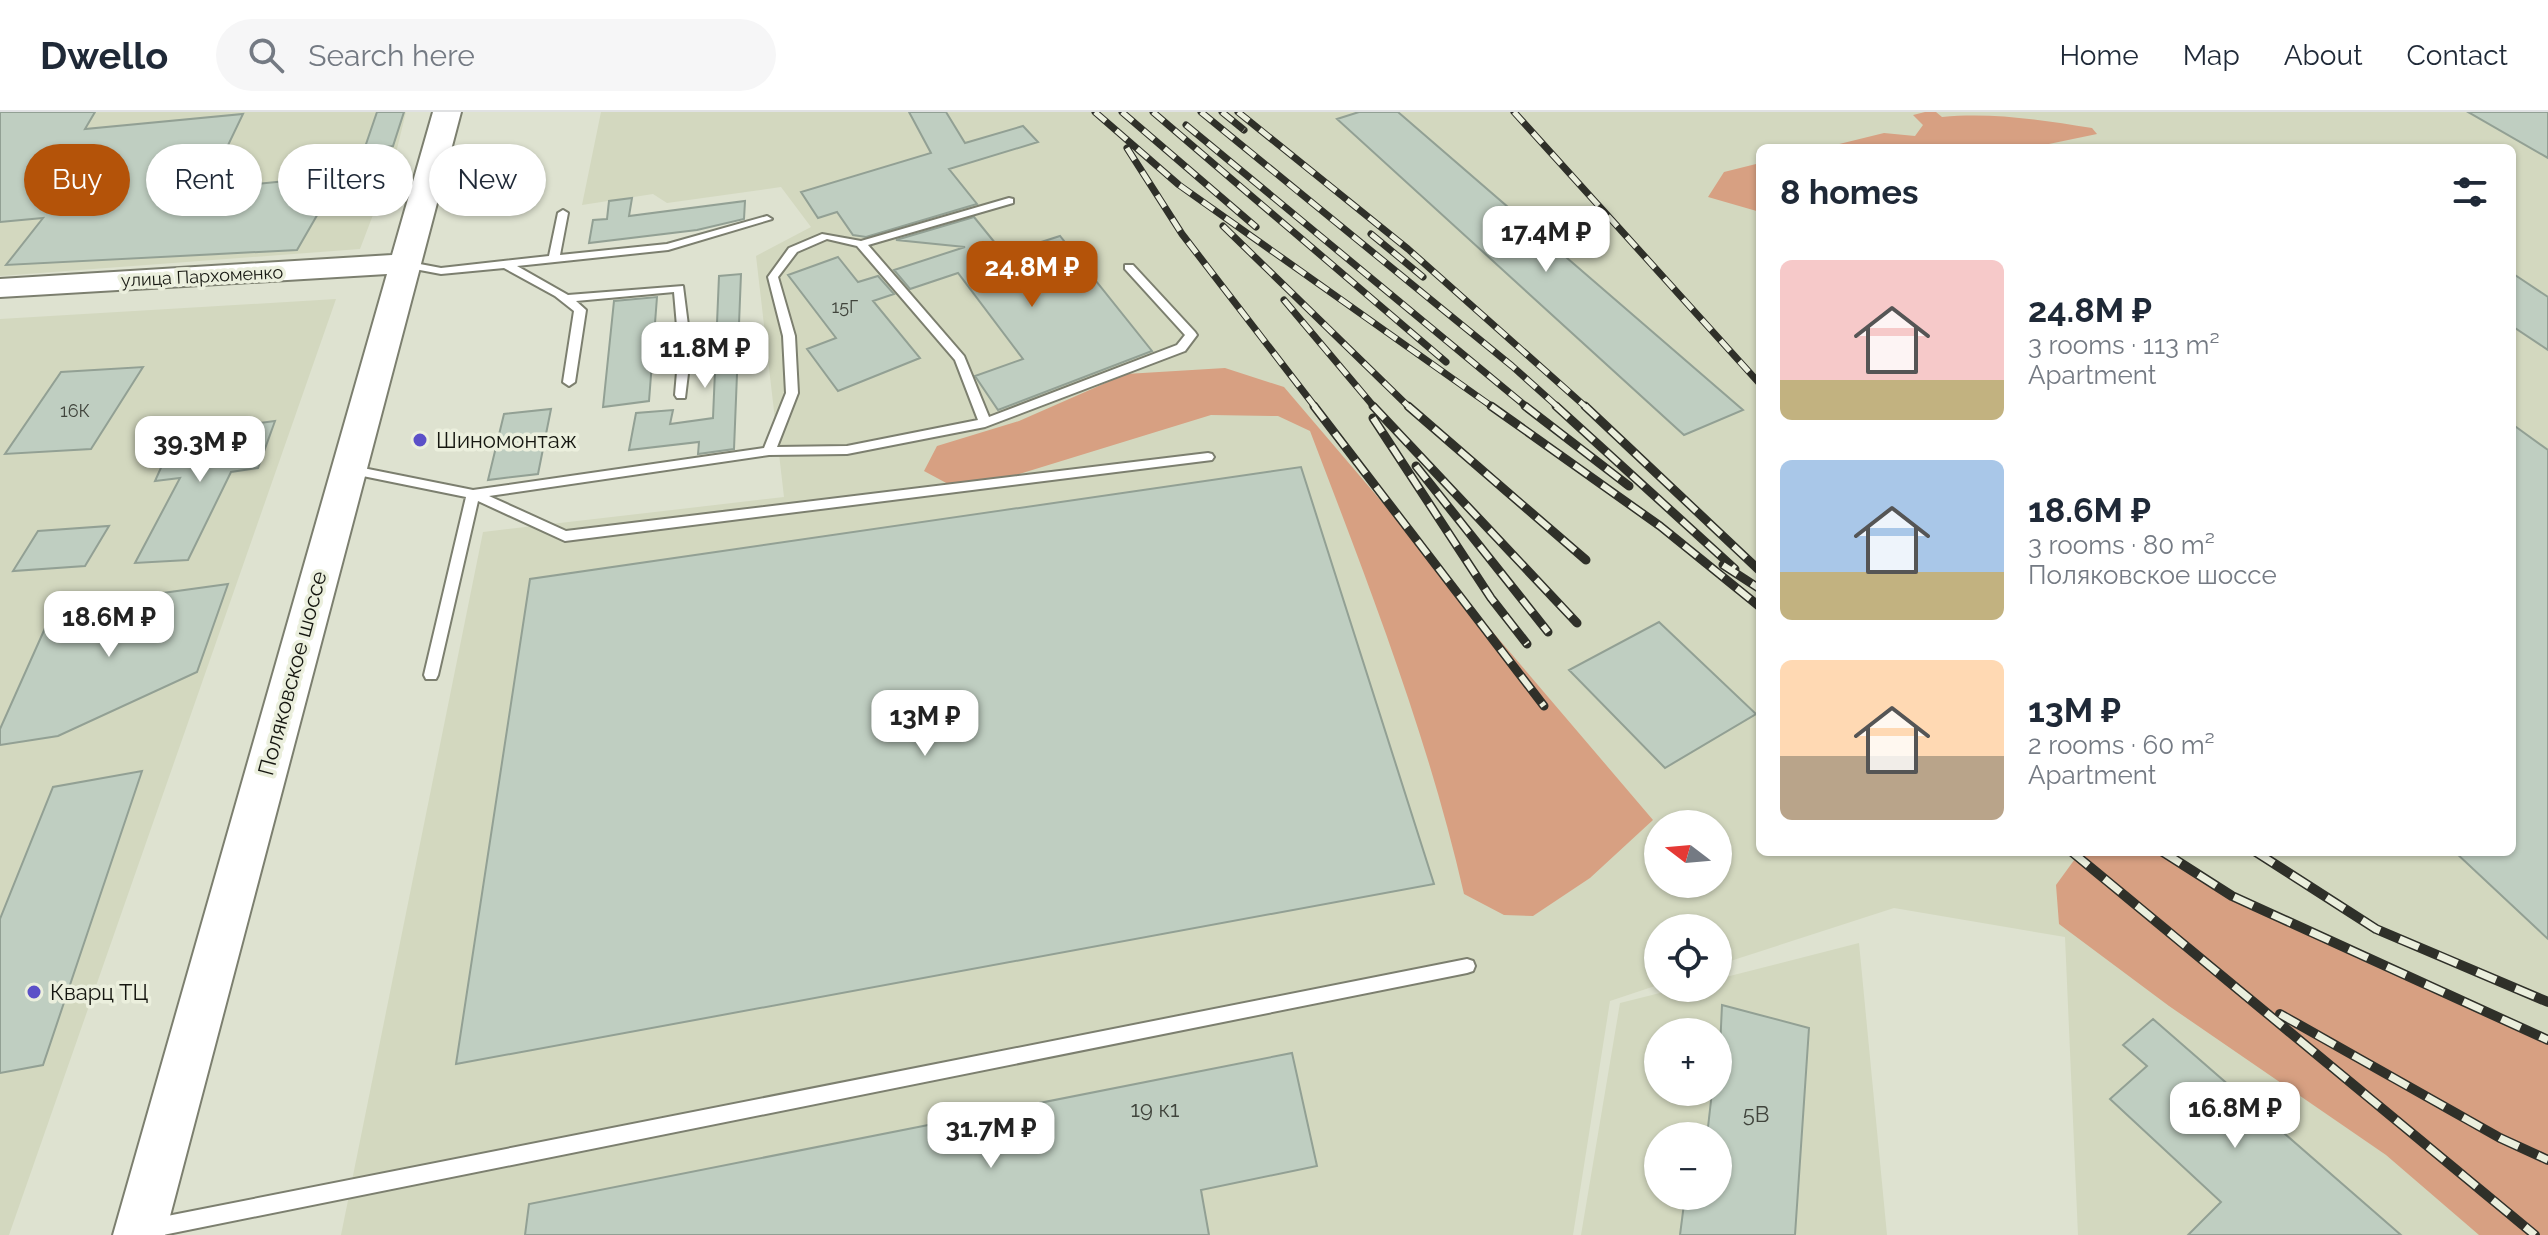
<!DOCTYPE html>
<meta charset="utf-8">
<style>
body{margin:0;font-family:Raleway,sans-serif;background:#f6f6f7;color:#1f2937;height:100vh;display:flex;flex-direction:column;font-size:30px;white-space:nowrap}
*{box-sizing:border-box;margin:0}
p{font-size:26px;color:#747a83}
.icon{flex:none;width:44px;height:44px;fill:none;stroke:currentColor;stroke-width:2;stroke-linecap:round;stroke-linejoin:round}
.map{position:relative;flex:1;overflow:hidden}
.drawer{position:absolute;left:1756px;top:32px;width:760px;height:712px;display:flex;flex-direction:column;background:#fff;border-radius:12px;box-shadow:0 2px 6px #0004}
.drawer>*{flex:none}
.guide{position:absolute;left:24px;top:32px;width:760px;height:72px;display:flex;gap:16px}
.needle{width:52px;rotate:286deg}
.controls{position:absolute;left:1644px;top:698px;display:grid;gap:16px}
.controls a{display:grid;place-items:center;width:88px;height:88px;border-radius:50%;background:#fff;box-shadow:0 2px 6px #0004;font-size:40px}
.price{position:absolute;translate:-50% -68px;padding:0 18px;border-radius:16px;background:#fff;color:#222;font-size:26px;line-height:52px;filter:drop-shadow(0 2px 4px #0008)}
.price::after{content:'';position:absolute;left:50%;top:48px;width:24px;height:18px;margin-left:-12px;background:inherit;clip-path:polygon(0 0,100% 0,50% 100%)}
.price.current{background:#b45309;color:#fff}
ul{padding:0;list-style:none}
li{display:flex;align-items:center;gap:24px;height:200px;padding:0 24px}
li span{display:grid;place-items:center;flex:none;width:224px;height:160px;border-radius:12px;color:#555}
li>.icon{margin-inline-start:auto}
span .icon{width:96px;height:96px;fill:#fffc;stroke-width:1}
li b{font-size:34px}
h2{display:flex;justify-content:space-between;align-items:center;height:96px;padding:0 24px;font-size:34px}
.pill{padding:0 28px;border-radius:36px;background:#fff;box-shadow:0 2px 6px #0004;font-size:28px;line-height:72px}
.pill.current{background:#b45309;color:#fff}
header{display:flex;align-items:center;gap:48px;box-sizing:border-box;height:112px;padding:0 40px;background:#fff;border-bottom:2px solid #e0e1e3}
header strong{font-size:38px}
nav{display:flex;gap:44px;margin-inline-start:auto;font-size:28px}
.search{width:560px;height:72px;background:#f6f6f7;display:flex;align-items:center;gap:20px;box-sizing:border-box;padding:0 28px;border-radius:44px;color:#747a83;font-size:30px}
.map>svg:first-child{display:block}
.built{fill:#d3d8bf;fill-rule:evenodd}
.green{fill:#d7a082}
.building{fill:#bfcec1;stroke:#92a094;stroke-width:2}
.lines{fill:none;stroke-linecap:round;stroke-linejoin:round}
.lane-casing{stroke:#7c7f6f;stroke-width:4}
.secondary-casing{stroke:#7c7f6f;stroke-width:4}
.lane{fill:#fff;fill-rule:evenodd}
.secondary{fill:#fff;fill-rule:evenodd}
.rail-far2-casing{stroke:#2f3029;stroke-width:7}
.rail-far1-casing{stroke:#2f3029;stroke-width:9}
.rail-casing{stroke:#2f3029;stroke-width:10}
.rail-far2{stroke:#ebefdd;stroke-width:5;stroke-dasharray:14;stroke-linecap:butt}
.rail-far1{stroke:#ebefdd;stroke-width:6;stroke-dasharray:17;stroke-linecap:butt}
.rail{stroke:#ebefdd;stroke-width:7;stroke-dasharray:21;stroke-linecap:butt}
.poi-dot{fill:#5b50c8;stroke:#ebefdd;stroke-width:3}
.labels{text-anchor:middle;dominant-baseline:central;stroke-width:7;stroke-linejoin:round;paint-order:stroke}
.far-street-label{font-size:18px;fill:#151610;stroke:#ebefdd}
.number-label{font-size:18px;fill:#40443c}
.poi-label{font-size:22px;fill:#151610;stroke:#ebefdd;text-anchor:start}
.street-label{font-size:22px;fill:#151610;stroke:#ebefdd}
.near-number-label{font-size:22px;fill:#40443c}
</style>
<header>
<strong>Dwello</strong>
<div class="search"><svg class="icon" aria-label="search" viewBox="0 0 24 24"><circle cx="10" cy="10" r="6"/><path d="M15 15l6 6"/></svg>Search here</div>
<nav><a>Home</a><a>Map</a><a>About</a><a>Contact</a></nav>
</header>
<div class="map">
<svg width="2548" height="1123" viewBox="0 0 2548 1123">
<rect width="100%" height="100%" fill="#dee2d0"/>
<path class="built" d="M0,0H406L395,45L360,137L0,164Z
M601,0H2548V1123H2078L2065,825L1894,796L1718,853V816H1658V873L1610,889L1573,1123H341L483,420L784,385L756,144L811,115L781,75L667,91L653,82L582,93ZM1760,36H2512V740H1760ZM1658,712H1718V772H1658Z
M336,187L9,1123H0V207Z
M1859,831L1887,1123H1581L1620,891L1680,876H1718V867ZM1658,920H1718V980H1658ZM1658,1024H1718V1084H1658Z"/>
<path class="green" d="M1925,0H1936L1942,5C1992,0 2042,8 2092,16L2097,22L2029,36H1823L1884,21L1915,24L1923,13L1913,3Z
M1760,51V100L1708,85L1724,60Z
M1225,256L1284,275L1653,708L1590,766L1533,804L1504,803L1464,782C1428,624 1368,471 1310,319L1278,304L1211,303L1003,367L950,373L924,359L937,334L1019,309L1126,262Z
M2080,740H2163L2232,784L2548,928V1123H2479L2386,1043L2169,894L2059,812L2056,773Z"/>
<path class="building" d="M0,0H95L85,17L243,2L207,77L346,63L334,92L323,93L297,138L6,153L43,106L0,110Z
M377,0H404L393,34L364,38Z
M909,0H946L965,31L1023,14L1038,30L949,57L977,92L866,125L853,123L837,100L818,106L801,80L931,41Z
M1359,0H1398L1743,298L1684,323L1337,7Z
M2468,0H2548V46Z
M632,86L629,104L745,89L744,107L697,118L589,131L593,108L607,107L609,89Z
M974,105L1004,142L1060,124L1152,239L998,298L975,264L1023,247L958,161L910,177L894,158L965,135L896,128Z
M838,145L858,170L878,164L894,182L873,189L920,246L838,279L807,237L836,226L788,163Z
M2512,161L2548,185V238L2512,214Z
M741,162L734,337L698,342L699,330L629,338L636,301L673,298L670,312L713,306L719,164Z
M657,185L649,289L603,295L614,189Z
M143,255L91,337L5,342L61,260Z
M551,297L538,362L488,368L504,302Z
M275,309L258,356L231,360L188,448L135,451L180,366L155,369L176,322Z
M2512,312L2548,338V827L2455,740H2512Z
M1301,355L1434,772L456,952L530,467Z
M109,414L85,454L13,459L38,419Z
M228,472L197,560L58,624L0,633V617L54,496Z
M1659,510L1756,602L1665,656L1569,558Z
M142,659L43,953L0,961V807L53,675Z
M1722,893L1809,916L1795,1123H1680L1685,1084H1718V1024H1707L1712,980H1718Z
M2153,907L2401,1123H2188L2221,1090L2110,987L2147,954L2123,933Z
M1292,941L1317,1054L1201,1078L1209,1123H525L529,1092Z"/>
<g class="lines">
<defs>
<path id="lane" d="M1009,86L1013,87V91L868,133L964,244L989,305L1177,233L1185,223L1125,157V153H1133L1195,220L1197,223L1185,239L985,315L847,342L769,343L489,384L566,419L1208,341L1212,342L1214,345L1212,348L565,429L478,389L438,563L436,567H426L424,563L466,385L348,361L342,357L344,354L348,353L473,378L764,336L786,281L783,224L768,165L789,136L822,122L861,129ZM827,127L857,134L955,248L978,308L847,334L777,335L798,281L795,224L778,165L797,140Z
M563,98L568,101L560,143L667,132L767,104L772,107L668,138L517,154L568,183L683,174L691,237L685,286H677L675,283L679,237L674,180L576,189L586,198L575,270L569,274L563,270L574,199L555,184L504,156L441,162L404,155L399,152L404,149L441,156L549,144L558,101Z
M1467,847L1473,849L1475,854L1473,859L1467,861L163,1123H147L143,1116L145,1109L152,1107Z"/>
<path id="secondary" d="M433,0H461L165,1123H113L387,162L0,185V167L392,143Z"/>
</defs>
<use href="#lane" class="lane-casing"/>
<use href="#secondary" class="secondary-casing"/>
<use href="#lane" class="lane"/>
<use href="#secondary" class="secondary"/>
<defs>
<path id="rail-far2" d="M1095,0L1179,73L1494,296
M1122,0L1256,115
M1153,0L1446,250
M1201,0L1512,254L1559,296
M1222,0L1244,18
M1238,0L1408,137L1587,296
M1514,0L1760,272
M1186,13L1528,296
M1127,36L1182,122L1316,296
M1223,114L1410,296
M1371,122L1423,165
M1284,188L1375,296"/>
<path id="rail-far1" d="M1314,294L1544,594
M1373,294L1577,511
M1408,294L1586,448
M1491,294L1660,414L1760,495
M1525,294L1629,374
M1556,294L1735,457
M1585,294L1760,459
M1373,306L1491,486L1527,532
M1416,354L1548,520
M1723,453L1760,477"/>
<path id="rail" d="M2072,740L2535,1123
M2163,740L2232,784L2548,928
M2256,740L2376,817L2548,890
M2280,902L2500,1026L2548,1048"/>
</defs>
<use href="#rail-far2" class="rail-far2-casing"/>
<use href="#rail-far1" class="rail-far1-casing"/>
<use href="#rail" class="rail-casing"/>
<use href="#rail-far2" class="rail-far2"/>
<use href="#rail-far1" class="rail-far1"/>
<use href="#rail" class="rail"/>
</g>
<g class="poi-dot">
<circle cx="420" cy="328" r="8"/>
<circle cx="34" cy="880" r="8"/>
</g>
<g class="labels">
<g class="far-street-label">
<text transform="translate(202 164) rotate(-3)">улица Пархоменко</text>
</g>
<g class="number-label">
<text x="845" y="194">15Г</text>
<text x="75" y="298">16К</text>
</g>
<g class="poi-label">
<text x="436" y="328">Шиномонтаж</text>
<text x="50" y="880">Кварц ТЦ</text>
</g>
<g class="street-label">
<text transform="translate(292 561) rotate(-75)">Поляковское шоссе</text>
</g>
<g class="near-number-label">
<text x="1155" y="997">19 к1</text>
<text x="1756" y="1002">5В</text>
</g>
</g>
</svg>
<div class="controls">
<a><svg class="needle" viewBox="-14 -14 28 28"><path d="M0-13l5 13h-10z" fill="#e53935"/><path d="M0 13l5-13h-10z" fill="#747a83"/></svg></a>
<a><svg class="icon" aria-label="locate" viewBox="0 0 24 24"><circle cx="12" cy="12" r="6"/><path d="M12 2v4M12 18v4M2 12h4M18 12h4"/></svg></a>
<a>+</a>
<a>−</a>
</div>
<b class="price" style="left:1546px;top:162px">17.4M ₽</b>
<b class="price current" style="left:1032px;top:197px">24.8M ₽</b>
<b class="price" style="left:705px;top:278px">11.8M ₽</b>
<b class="price" style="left:200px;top:372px">39.3M ₽</b>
<b class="price" style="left:109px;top:547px">18.6M ₽</b>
<b class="price" style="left:925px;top:646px">13M ₽</b>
<b class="price" style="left:2235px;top:1038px">16.8M ₽</b>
<b class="price" style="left:991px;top:1058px">31.7M ₽</b>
<div class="guide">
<a class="pill current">Buy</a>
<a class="pill">Rent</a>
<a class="pill">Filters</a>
<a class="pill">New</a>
</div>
<section class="drawer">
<h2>8 homes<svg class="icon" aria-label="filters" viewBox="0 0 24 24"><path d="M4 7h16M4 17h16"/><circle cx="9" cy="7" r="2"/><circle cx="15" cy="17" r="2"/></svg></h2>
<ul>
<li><span style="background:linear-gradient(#f6c9c9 75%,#c2b280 0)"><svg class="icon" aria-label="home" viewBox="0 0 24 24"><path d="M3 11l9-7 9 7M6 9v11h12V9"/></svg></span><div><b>24.8M ₽</b><p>3 rooms · 113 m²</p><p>Apartment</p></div></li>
<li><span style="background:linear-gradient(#a9c7e8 70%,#c2b280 0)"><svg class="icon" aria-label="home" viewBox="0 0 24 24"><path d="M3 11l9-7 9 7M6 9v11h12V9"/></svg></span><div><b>18.6M ₽</b><p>3 rooms · 80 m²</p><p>Поляковское шоссе</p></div></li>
<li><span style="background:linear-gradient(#ffd9b3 60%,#b9a48a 0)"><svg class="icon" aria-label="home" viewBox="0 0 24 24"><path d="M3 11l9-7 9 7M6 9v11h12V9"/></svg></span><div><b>13M ₽</b><p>2 rooms · 60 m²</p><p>Apartment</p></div></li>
</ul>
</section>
</div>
